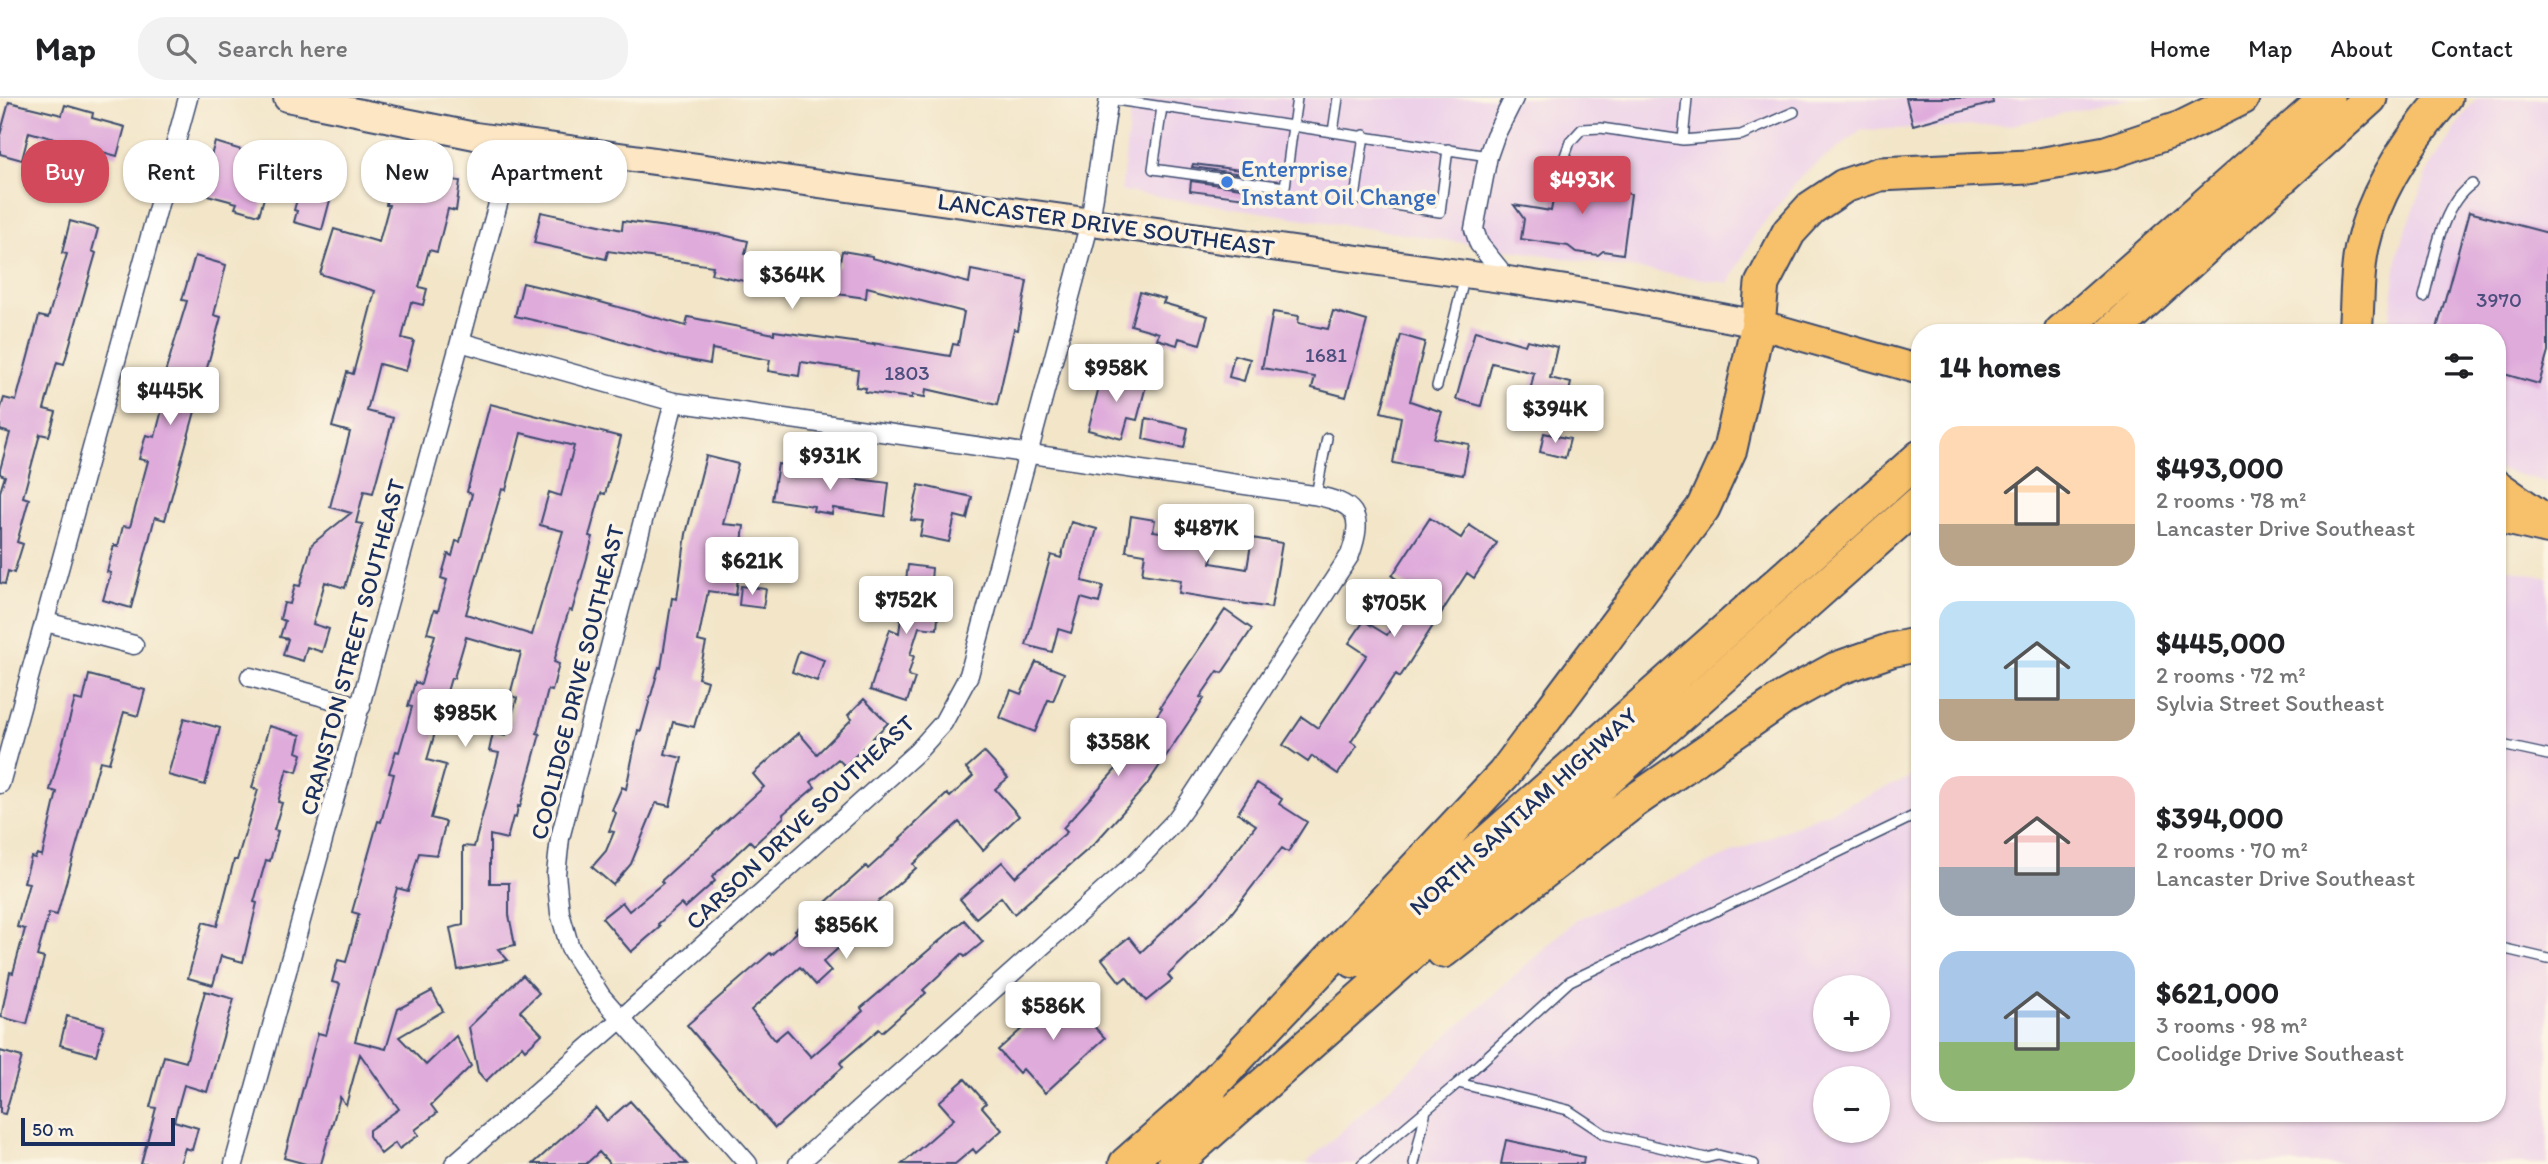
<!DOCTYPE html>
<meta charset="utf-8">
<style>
body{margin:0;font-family:Itim,sans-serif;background:#f2f2f2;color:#202124;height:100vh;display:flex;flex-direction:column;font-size:26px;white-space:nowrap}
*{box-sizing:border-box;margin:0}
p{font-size:23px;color:#757577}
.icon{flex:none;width:38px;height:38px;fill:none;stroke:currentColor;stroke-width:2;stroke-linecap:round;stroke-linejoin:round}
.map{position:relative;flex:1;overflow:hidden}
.panel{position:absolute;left:1911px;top:226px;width:595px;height:798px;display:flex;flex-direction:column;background:#fff;border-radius:28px;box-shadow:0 2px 5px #0004}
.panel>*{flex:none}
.hud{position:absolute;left:21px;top:42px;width:665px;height:63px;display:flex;gap:14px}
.fabs{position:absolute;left:1813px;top:877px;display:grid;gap:14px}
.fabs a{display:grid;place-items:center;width:77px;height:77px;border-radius:50%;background:#fff;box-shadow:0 2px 5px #0004;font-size:35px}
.scale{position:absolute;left:21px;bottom:18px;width:154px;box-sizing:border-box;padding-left:7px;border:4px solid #1b2f5e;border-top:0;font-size:19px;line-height:24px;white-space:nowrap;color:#1b2f5e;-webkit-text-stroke:5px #fcf5e5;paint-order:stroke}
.price{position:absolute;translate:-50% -60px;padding:0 16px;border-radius:7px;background:#fff;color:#222;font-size:23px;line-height:46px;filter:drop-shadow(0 2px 4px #0008)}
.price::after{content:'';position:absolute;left:50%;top:42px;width:21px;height:16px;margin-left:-10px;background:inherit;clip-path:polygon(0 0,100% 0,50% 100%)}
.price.selected{background:#d1495b;color:#fff}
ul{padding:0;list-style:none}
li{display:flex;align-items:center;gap:21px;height:175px;padding:0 28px}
li span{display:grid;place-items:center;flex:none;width:196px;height:140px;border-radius:21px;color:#555}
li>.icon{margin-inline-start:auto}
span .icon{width:84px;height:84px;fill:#fffc;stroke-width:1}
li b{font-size:30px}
h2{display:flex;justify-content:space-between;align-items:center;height:84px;padding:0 28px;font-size:30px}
.pill{padding:0 24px;border-radius:28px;background:#fff;box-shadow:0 2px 5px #0004;font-size:24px;line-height:63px}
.pill.selected{background:#d1495b;color:#fff}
header{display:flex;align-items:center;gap:42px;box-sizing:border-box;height:98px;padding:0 35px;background:#fff;border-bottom:2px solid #e0e0e0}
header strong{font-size:33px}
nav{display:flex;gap:38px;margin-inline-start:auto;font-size:24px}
.search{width:490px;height:63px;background:#f2f2f2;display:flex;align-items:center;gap:18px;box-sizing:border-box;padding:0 24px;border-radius:28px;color:#757577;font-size:26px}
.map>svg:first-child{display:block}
.built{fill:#edd1e9;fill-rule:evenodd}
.building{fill:#dfabdb;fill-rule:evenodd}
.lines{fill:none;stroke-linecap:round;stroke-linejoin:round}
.service-casing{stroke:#3b4a6e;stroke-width:12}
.minor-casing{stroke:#3b4a6e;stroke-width:21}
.secondary-casing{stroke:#3b4a6e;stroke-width:30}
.primary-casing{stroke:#3b4a6e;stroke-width:32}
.motorway-casing{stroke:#3b4a6e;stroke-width:37}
.service{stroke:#fff;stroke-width:9}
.minor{stroke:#fff;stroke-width:18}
.secondary{stroke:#fce6c4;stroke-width:26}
.primary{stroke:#f7c06b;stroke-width:28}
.motorway{stroke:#f7c06b;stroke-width:33}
.shop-dot{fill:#3f7fe0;stroke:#fcf5e5;stroke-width:2.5}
.labels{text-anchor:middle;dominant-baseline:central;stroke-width:7;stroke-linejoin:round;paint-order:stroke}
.number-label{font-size:21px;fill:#4c4e7d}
.shop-label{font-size:24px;fill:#366cbe;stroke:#fcf5e5;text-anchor:start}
.street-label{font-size:24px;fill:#1b2f5e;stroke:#fcf5e5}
</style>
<header>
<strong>Map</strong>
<div class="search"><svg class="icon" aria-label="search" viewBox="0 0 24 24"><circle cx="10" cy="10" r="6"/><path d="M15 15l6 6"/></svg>Search here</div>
<nav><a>Home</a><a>Map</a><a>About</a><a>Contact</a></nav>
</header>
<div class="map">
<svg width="2548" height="1066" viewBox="0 0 2548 1066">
<rect width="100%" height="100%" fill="#fcf5e5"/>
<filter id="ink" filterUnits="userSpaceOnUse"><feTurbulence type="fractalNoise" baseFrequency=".0143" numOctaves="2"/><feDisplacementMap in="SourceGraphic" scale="14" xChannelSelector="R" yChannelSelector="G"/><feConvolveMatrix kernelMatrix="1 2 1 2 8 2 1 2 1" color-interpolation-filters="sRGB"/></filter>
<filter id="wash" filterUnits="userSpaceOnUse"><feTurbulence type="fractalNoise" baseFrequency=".00686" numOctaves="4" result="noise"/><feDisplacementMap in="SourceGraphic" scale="28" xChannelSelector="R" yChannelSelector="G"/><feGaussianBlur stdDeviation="1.57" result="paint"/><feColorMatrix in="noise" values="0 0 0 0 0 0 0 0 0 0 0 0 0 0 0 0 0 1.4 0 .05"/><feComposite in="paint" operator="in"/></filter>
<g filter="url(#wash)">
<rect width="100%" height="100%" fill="#f2e5c8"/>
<path class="built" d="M1132,0H2132L2012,27L1862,32L1803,76L1756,135L1729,185L1121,93Z
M2478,0H2548V385L2497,371V234H2388L2398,154L2429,71L2469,9Z
M2497,468L2548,480V1066H1305L1577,821L1920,675V1015H2497ZM1825,889H1878V942H1825ZM1825,980H1878V1032H1825Z"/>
<g id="blocks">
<path class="building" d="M1906,0H1992L1993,5L1913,27Z
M9,4L62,17L65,7L93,15L92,20L125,29L117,58L29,34L22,62L0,56V37Z
M215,44L275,62L259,117L235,110L237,105L200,95Z
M1193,66L1264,75V79L1192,69Z
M1604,66L1603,74L1611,76L1609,93L1631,96L1623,156L1603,153L1598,157L1576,154L1568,148L1521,141L1524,121L1514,107L1551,113L1556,86L1581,89L1585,67Z
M307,67L337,76L322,132L294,124L297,113L294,112Z
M390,77L413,80L414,77L460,83L456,113L448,111L437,154L429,152L419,189L427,191L423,207L411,204L402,240L414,243L406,273L379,266L367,313L393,320L390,332L373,395L364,393L356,425L363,426L345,490L325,484L313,526L329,531L322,554L307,549L303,563L283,557L288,541L280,539L285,523L280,521L284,505L290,506L295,487L300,488L312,446L351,415L330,409L350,334L332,329L347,274L353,276L375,193L320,176L334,131L379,144L389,107H386Z
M1191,83L1262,93L1261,102L1190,93Z
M541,114L622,132L623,123L723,137L748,143L745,156L798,168L799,164L839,169L842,153L872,158V160L969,185L971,172L1027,183L1018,232L1014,231L997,307L926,291L925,299L912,297V300L865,294L866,290L856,289L858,272L801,264L799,278L768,273L770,262L712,251L710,266L669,258L595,236L515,218L523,185L586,200L686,228L688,219L774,236V233L874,247L873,245L950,258L953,246L958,247L964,214L867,189L866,200L781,188V191L711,176L713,168L608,153L606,161L534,145Z
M2469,114L2548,135V254L2539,286L2497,274V234H2436Z
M70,123L98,131L92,153L96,155L64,266L57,264L44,311L56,314L49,338L40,336L23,399L29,401L17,444L23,446L14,475L8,473L5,486L0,485V394L5,378L0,376V372L10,335L0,332V313L4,300L16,303L39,218L48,220L67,156L62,155Z
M195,158L226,167L214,217L221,219L165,422L155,419L131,510L103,502L111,475L107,474L114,447L118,448L123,428L130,429L148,363L139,361L146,337L155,339L171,277L165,275L187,203L182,202Z
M1140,194L1165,201L1163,205L1208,218L1200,246L1179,240L1177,247L1157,241L1159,235L1131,227Z
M1333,213L1367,223L1346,299L1312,290L1315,279L1262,270L1273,214L1299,218L1298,225L1328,231Z
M1475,233L1525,247L1527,242L1557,249L1550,280L1571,285L1565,311L1528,303L1534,275L1492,265L1481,308L1456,301Z
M1401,237L1425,244L1410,303L1442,314L1434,340L1469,346L1463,377L1393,365L1401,319L1381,314Z
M1234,257L1250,261L1244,283L1229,279Z
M1103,273L1147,284L1137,322L1128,320L1122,341L1088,332Z
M490,306L621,339L605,396L601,395L589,438L593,439L572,513L569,512L563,531L554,564L559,566L552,593L548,592L537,635L540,636L520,709L518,708L516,720L513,719L507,741L490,737V785H509V817L515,847L498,851L508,862L458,872L450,830L463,827V748L474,749L499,655L489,653L493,635L506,638L517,600L510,597L521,555L466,539L454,580H451L427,662L446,667L431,720L446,724L437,757L419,755L408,793L397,790L355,943L386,951L398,911L432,893L443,913L399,939L426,967L456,938L471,968L431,1007L437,1015L415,1032L419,1037L399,1051L395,1045L381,1056L369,1038V1032L399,1011L360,956L346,1007L340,999L321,1066H306L284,1060L318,935L326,937L340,886L332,884L338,862L346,864L359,816L352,814L378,723L381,724L394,676L389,675L396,653L399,654L412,609L408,608L415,584L421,586L435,537L427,535L434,512L438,513L447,482L441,480L448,456L452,458L456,443L460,444L472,396L467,394ZM521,335L574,348L561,398L549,394L540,427L563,433L532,537L466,516L502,391L506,392Z
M1146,320L1188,330L1184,350L1143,341Z
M1544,335L1570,341L1565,360L1540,354Z
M706,358L738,366L723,426L744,428L736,497L708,493L698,543L706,545L698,580L707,583L694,629L673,624L665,656L682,660L670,708L656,705L631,766L613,787L592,769L606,753L614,734L609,733L616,715L612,712L622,689L626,691L638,632L641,633L659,569L661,570L672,500L677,501L686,436Z
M778,366L806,371V374L889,385L885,418L833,410L832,416L813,413L814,408L772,402Z
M919,387L972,399L967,421L955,418L949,444L920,438L923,423L911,422Z
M1131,418L1155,422L1153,433L1188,438L1190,427L1216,432L1211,465L1247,471L1252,440L1282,445L1271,510L1179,495L1181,482L1142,476L1145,456L1126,453Z
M1430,420L1461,440L1469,427L1497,445L1474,480L1467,475L1400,579L1396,576L1351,644L1357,648L1338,676L1312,658L1308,664L1283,647L1302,619L1318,630L1367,557L1349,545L1364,523L1387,537L1404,511L1415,493L1392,478Z
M1071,424L1097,431L1082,483L1103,488L1099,505L1081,500L1071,535L1058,531L1052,554L1026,547L1051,457L1061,460Z
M908,467L932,470L929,507L939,508L937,531L919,529L910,557L914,558L908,578L915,580L907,604L870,592L890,531L899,535Z
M741,488L766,491L763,510L739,507Z
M1225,512L1252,531L1222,575L1218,573L1200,599L1204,601L1146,688L1094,746L1014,816L1001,799L976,820L960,801L1002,764L1015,779L1067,734L1063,730L1116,671L1119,673L1162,610L1160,609Z
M799,553L824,562L817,583L792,574Z
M1036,564L1064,575L1053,603L1048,602L1035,634L1000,620L1011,592L1021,596Z
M89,577L145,592L138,618L124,614L109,665L100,663L57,817L49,815L37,858L44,860L27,926L1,919L10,874L13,875L25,831L17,829L29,785L24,784L31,759L35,760L37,756L42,758L57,694L50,692L75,601L83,603Z
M864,601L888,625L845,668L838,661L811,684L815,689L783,716L784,719L754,747L750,743L712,779L715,783L685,810L681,806L658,826L660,829L631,854L602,820L622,804L629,813L663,785L661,783L764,689L753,676L799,635L817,656L852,621L848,617Z
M184,620L220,630L205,687L168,677Z
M269,628L301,637L297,654L302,656L297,674L287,671L278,704L282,705L274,732L278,733L270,763L266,762L254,804L257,805L243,864L221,858L213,887L188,880L203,824L217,828L234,762H237L258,692L252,690Z
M984,654L1008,680L995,691L1019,718L983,752L959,724L913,766L916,770L870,811L875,817L823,864L831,873L816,887L800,869L751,912L775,942L787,932L811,959L863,913L861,910L964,822L983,844L965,859L962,856L923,892L926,895L882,934L879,931L840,965L843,969L775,1030L687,927L770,855L772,857L797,834L795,832L866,768L868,771L901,741L900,740L947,696L950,699L973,678L966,670Z
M1257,685L1282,701L1279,706L1307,724L1288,754L1282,750L1230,817L1168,877L1172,882L1146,903L1126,879L1120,884L1102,861L1129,839L1141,854L1204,794L1256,727L1238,715Z
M523,877L539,895L520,913L542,936L525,952L522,948L486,983L478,974L469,929Z
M1067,891L1088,914L1084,918L1105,940L1045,995L1023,971L1019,975L998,952Z
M205,893L234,901L207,994L184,987L174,1023L198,1030L192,1052L185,1050L180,1066H141L156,1010L150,1009L164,958L186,964Z
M67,918L104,928L96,957L60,947Z
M0,953L22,959L5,1016L0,1015Z
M965,981L986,1005L982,1009L1002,1032L976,1055L973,1051L955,1066H902L954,1021L939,1004Z
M630,1003L687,1066H610L599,1054L586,1066H533L596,1010L607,1023Z
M1506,1042L1584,1059L1583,1066H1501Z"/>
</g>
</g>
<g filter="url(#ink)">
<use href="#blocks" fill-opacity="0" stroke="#3b4a6e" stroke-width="2"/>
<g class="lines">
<defs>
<path id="service" d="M1109,1L1293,28L1297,0
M1162,9L1153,71L1285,89L1293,28L1488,58
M1333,34L1338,0
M1364,37L1355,101L1440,114L1448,51
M1683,42L1687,0
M1562,66L1570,44L1582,31L1601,30L1683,42L1741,37L1794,14
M2424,199C2434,163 2440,108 2472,86
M1437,288L1465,178
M1316,397L1327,340
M2497,646L2548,657
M2497,849L2548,861
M1458,985L1568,1012L1604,1036L1706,1060L1718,1057L1754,1066
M1362,1066L1458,985L1570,883L1920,715
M1414,1066L1426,1012"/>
<path id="minor" d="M1508,182L1479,146L1474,131L1488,58L1495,38L1514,0
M460,244L674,304L1313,397C1355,405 1365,415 1350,457L1190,702L1175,723L1135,765L798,1066
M674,304L560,740L556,776L560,815L570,850L601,898L748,1066
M46,524L134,547
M250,579L361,609
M0,686L188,0
M234,1066L515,44
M454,1066L621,921L917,654L943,625L969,577L1090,124L1109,0"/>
<path id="secondary" d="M287,0L475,38L1508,182L1617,199L1758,226"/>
<path id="primary" d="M1758,226L1920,272
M2497,420L2548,432"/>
<path id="motorway" d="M2061,234L2327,0
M2112,234L2370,0
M2355,234C2358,206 2356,177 2362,149C2374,94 2409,42 2445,0
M2497,389L2548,425
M1443,853L1633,704L1785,599L1836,571L1891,552L1920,546
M1354,863L1920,359
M1195,1005L1504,676L1703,410L1730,351L1758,226L1762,186L1789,134L1811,110L1844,88L1880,76L2028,69L2106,55L2181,30L2242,0
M1126,1066L1210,992
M1174,1066L1920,404"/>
</defs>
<use href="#service" class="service-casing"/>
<use href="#minor" class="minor-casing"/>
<use href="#secondary" class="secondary-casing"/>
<use href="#primary" class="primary-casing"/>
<use href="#motorway" class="motorway-casing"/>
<use href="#service" class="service"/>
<use href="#minor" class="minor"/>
<use href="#secondary" class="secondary"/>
<use href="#primary" class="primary"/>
<use href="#motorway" class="motorway"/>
</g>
</g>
<circle class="shop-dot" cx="1227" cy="84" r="7"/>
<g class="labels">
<g class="number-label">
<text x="2499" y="201">3970</text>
<text x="1326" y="256">1681</text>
<text x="907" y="274">1803</text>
</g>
<g class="shop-label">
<text x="1241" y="70">Enterprise<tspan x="1241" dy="28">Instant Oil Change</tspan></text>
</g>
<g class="street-label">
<text transform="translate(1106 126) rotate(8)">LANCASTER DRIVE SOUTHEAST</text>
<text transform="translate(352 549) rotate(-75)">CRANSTON STREET SOUTHEAST</text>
<text transform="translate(577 584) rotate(-76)">COOLIDGE DRIVE SOUTHEAST</text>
<text transform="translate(1523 713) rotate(-42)">NORTH SANTIAM HIGHWAY</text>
<text transform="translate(800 724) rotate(-43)">CARSON DRIVE SOUTHEAST</text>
</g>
</g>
</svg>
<div class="fabs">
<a>+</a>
<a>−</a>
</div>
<div class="scale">50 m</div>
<b class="price selected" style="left:1582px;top:118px">$493K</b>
<b class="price" style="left:792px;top:213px">$364K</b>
<b class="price" style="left:1116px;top:306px">$958K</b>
<b class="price" style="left:170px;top:329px">$445K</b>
<b class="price" style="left:1555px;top:347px">$394K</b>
<b class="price" style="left:830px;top:394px">$931K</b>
<b class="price" style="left:1206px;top:466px">$487K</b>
<b class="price" style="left:752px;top:499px">$621K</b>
<b class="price" style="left:906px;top:538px">$752K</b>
<b class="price" style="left:1394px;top:541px">$705K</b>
<b class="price" style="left:465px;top:651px">$985K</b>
<b class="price" style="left:1118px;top:680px">$358K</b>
<b class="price" style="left:846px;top:863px">$856K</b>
<b class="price" style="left:1053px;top:944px">$586K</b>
<div class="hud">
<a class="pill selected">Buy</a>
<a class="pill">Rent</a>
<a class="pill">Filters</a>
<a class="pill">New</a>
<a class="pill">Apartment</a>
</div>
<section class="panel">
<h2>14 homes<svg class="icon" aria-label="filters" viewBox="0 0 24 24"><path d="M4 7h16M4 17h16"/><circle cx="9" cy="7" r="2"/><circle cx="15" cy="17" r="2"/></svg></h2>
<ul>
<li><span style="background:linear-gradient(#ffd9b3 70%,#b9a48a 0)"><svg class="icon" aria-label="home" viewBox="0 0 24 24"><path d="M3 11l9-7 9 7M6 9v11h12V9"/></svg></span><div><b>$493,000</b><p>2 rooms · 78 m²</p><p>Lancaster Drive Southeast</p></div></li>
<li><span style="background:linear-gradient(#bfe0f5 70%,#b9a48a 0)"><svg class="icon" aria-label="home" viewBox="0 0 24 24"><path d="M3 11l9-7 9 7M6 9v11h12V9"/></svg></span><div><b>$445,000</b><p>2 rooms · 72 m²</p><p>Sylvia Street Southeast</p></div></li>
<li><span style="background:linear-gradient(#f6c9c9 65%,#9aa5b1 0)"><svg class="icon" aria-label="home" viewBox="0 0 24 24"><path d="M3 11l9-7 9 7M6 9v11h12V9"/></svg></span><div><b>$394,000</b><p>2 rooms · 70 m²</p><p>Lancaster Drive Southeast</p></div></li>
<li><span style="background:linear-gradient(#a9c7e8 65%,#8fb573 0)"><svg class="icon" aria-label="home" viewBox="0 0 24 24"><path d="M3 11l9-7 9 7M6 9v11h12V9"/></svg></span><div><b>$621,000</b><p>3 rooms · 98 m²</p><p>Coolidge Drive Southeast</p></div></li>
</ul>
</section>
</div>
